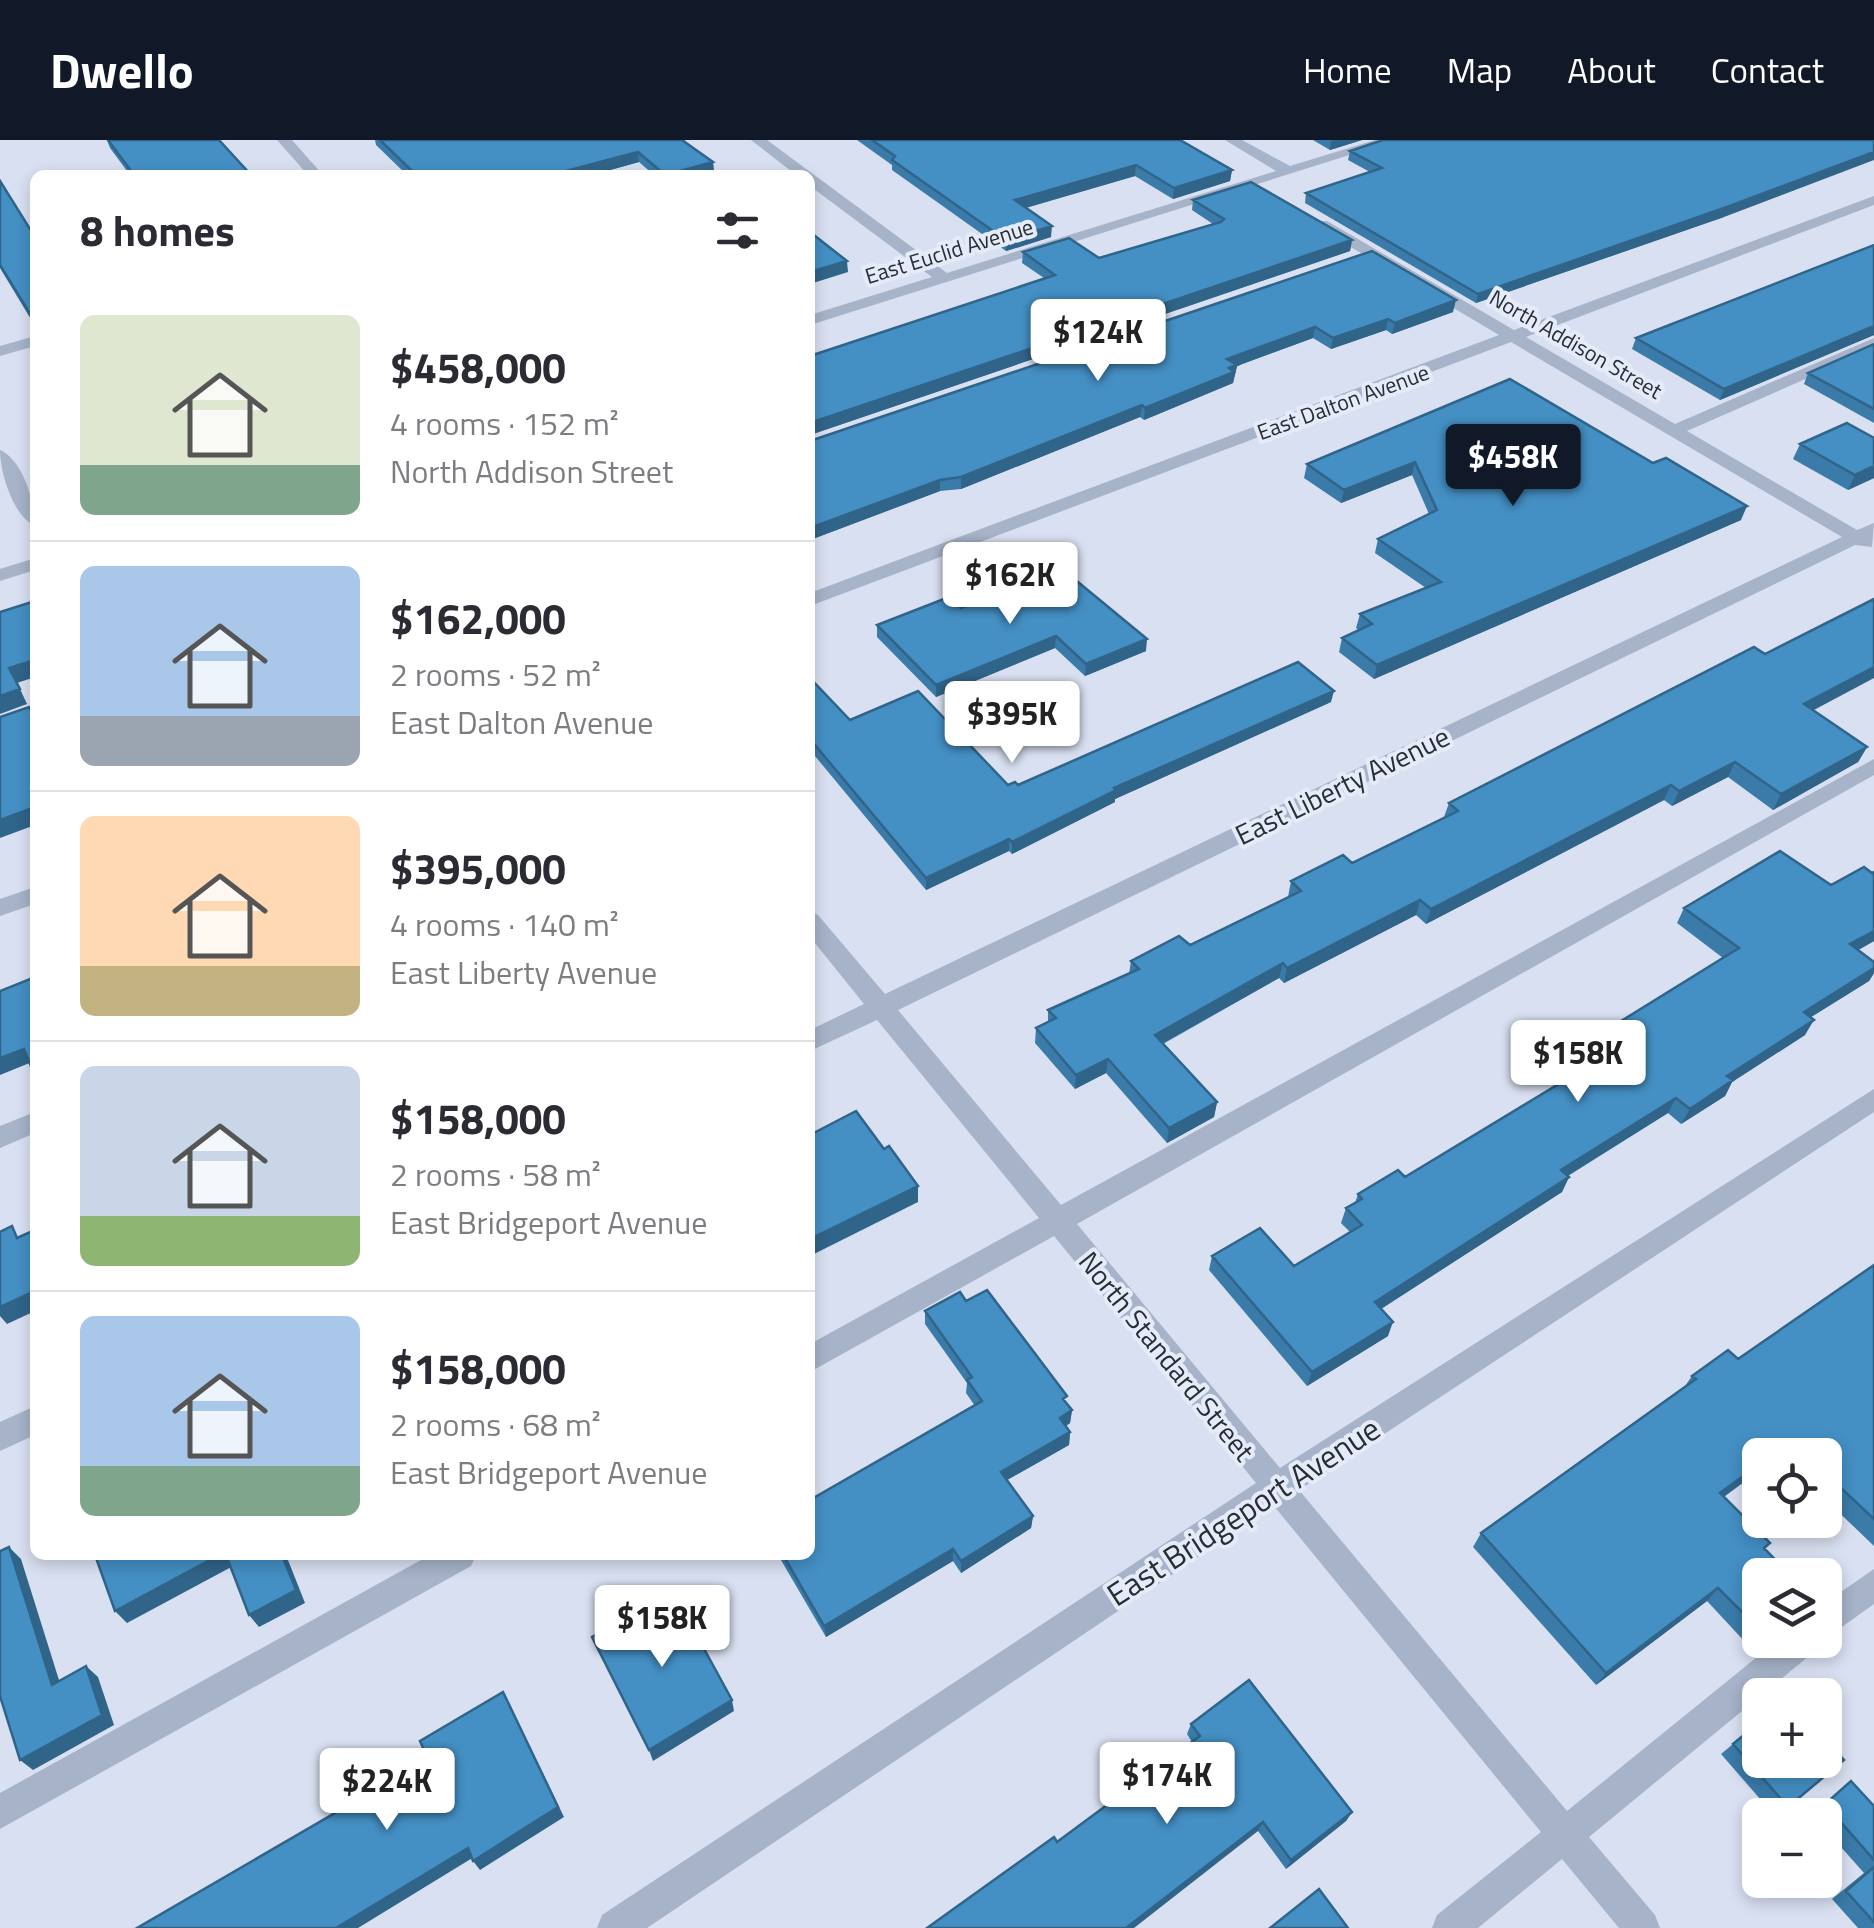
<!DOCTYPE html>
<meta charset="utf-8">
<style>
body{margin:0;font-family:"Titillium Web",sans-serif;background:#f2f2f3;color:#2b2b33;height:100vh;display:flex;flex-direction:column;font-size:38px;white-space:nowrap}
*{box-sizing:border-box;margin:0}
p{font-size:32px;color:#7c7c81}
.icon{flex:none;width:55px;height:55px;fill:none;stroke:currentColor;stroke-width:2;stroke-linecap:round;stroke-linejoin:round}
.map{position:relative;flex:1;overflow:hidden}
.panel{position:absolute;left:30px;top:30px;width:785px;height:1390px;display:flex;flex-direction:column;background:#fff;border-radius:15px;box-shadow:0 5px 15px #0003}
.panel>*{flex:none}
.tools{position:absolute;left:1742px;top:1298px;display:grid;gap:20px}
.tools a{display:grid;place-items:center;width:100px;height:100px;border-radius:15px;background:#fff;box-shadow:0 5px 15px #0003;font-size:50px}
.price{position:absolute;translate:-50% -85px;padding:0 22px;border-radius:10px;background:#fff;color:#222;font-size:32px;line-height:65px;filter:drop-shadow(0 2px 5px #0008)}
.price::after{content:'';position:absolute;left:50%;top:60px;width:30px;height:22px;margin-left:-15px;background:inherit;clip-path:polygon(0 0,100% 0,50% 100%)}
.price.on{background:#111827;color:#fff}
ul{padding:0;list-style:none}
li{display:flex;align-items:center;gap:30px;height:250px;padding:0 50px}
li+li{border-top:2px solid #e1e1e2}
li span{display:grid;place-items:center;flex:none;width:280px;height:200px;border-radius:15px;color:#555}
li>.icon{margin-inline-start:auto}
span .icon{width:120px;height:120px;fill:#fffc;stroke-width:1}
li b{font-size:42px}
h2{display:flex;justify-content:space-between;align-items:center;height:120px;padding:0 50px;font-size:42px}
header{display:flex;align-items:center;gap:60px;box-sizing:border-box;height:140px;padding:0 50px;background:#111827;color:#fff}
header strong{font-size:48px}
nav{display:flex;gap:55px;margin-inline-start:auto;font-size:35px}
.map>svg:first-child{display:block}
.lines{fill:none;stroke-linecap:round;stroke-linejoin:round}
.minor{fill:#a6b3c8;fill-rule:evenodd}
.wall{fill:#3a7ba9}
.shaded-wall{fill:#306489}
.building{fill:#448fc4;stroke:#306489;stroke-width:2.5}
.labels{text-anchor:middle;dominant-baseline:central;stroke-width:8;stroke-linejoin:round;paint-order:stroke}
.far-street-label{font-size:22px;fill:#272e34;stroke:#e5ebf9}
.street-label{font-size:28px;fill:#272e34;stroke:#e5ebf9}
.near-street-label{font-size:32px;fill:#272e34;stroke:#e5ebf9}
</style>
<header>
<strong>Dwello</strong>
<nav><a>Home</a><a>Map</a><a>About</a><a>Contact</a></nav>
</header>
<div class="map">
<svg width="1874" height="1788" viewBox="0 0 1874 1788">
<rect width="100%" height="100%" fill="#d9e0f1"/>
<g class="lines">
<path class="minor" d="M277,0H292L323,35H308Z
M751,0H767L947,133L1276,31L1225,0H1242L1290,26L1375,0H1397L810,185V175L932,137L810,46V35H796Z
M1874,56V65L1526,197L1675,284L1874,198V209L1687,291L1857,390L1874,383L1872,407L1855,405L898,870L1061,1065L1874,619V635L1077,1084L1280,1328L1874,949V972L1299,1350L1567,1671L1778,1500H1820L1815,1511L1589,1697L1655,1775L1660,1788H1619L1562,1719L1478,1788H1432L1437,1775L1541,1692L1274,1366L647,1788H597L602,1775L1256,1343L1054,1096L810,1232V1204L1039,1078L877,880L810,911V890L864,864L810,797V772L818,775L885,854L1842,397L1511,202L810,466V453L1499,195L1317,87V81H1327L1514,190Z
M35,196V206L0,216V206Z
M0,310C23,320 35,362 35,386C13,376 0,332 0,310Z
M35,418V430L0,441V429Z
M35,565V579L0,591V577Z
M35,747V764L0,776V759Z
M35,972V993L0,1008V986Z
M35,1266V1295L0,1311V1282Z
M430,1415H476L471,1426L0,1689V1653Z
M1874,1429V1464L1825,1499V1463Z"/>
</g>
<path class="wall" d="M107,0H219L251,35H130L110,8Z
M375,0H685V2L713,22L714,33L706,35H654L639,22L592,35H407L376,5Z
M857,0H1180L1232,30L1230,41L1173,59L1135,36L1026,68L1051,97L1006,111L892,30V25Z
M1313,0H1362L1330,10Z
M1350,11L1724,77L1476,163L1305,63L1306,53L1370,32L1348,20Z
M0,41L35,97V186L0,128Z
M1193,60L1352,100L1350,111L810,295V216L1044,138L1022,123L1023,112L1099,118L1213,84L1192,70Z
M1874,105V195L1720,260L1632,209L1636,198Z
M1372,111L1453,172L1392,194L1386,190L1331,209L1313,198L1237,226L1233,243L1144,280L1140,277L961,349L940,351L810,400V301Z
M1874,204V283L1804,244L1808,233Z
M1510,239L1741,380L1374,539L1339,512L1342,498L1359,490L1356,488L1360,474L1426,448L1375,413L1378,399L1429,374L1412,335L1341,363L1304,338L1307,324Z
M1874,298V338L1848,350L1793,319L1800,304Z
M961,468L1146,511L1085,536L1055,508L936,557L877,497V485Z
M810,538L850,580L1008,645H1018L1331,562L1115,659V662L1012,714L1009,711L926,750L810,610Z
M1813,570L1867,607L1858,622L1773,670L1728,637L1672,666L1664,660L1426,784L1416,775L1284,843L1279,838L1163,904L1217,962L1214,977L1167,1003L1106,933L1075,949L1035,903L1036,888L1048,883V870L1129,834L1131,821L1190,805L1288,757L1291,741L1352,723L1444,677L1449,663Z
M1874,732V801L1858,810L1874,822V833L1869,841L1811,877L1805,895L1732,942L1725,956L1681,984L1668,973L1568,1036L1569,1037L1562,1052L1381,1169L1388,1196L1307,1246L1209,1130L1212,1116L1294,1126L1350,1092L1341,1083L1346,1068L1355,1063L1358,1054L1405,1037L1605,916L1611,903L1614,901L1611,898L1618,883L1723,818L1677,783L1684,768L1831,745Z
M1874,1125V1406L1825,1359V1315H1760V1330L1724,1357L1770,1403L1765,1409L1760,1493L1747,1504L1707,1461L1596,1545L1473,1407L1481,1393L1685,1246L1692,1236L1738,1219Z
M966,1161L1072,1270L1070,1283L1066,1286L1070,1292L1069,1305L1007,1340L1033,1376L1031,1388L961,1433L953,1421L826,1497L778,1415H810L975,1266L966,1253L967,1243L925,1184V1171Z
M1191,1584L1352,1672L1346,1681L1286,1729L1258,1691L1057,1702L1192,1602L1187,1594Z
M1733,1604L1788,1667L1778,1675H1774L1721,1614Z
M1851,1641L1874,1666V1788H1858L1832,1759L1864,1733L1825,1689V1675L1812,1674Z"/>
<path class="shaded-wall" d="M1334,0H1362L1330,10L1331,1Z
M638,12L639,22L592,35H551Z
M1874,12V20L1724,77L1476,163L1478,154Z
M713,22L714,33L706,35H665Z
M1136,25L1135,36L1014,71L1015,60Z
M1232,30L1230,41L1173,59L1174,48Z
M1052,86L1051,97L1006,111V100Z
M1352,100L1350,111L810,295V283Z
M847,121L848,132L810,144V132Z
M1456,160L1453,172L1392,194L1395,183Z
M1388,179L1386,190L1331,209L1333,198Z
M1874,186V195L1720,260L1724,249Z
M1315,187L1313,198L1237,226L1233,243L1144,280L1145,268L1227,219Z
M1142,265L1140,277L961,349V337Z
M1415,322L1412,335L1341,363L1344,350Z
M1874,326V338L1848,350L1855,335Z
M940,340V351L810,400V388Z
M1747,366L1741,380L1374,539L1377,525Z
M1056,496L1055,508L936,557V545Z
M1147,499L1146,511L1085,536L1086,524Z
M35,520V537L17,543L9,528Z
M1874,527V538L1797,579L1804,564Z
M20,549L27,564L0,574V556Z
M1334,551L1331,562L1115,659V662L1012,714V702L1114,648Z
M1867,607L1858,622L1773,670L1781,654Z
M1735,622L1728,637L1672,666L1679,651Z
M1671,645L1664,660L1426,784L1431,769Z
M35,667V685L0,698V680Z
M1009,699V711L926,750V738Z
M1420,760L1416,775L1284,843L1287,828Z
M1874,791V801L1841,820L1850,804Z
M1283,823L1279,838L1152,909L1155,895Z
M1874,828V833L1869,841L1795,887L1804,872Z
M1814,880L1805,895L1732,942L1725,956L1681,984L1690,969L1727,936Z
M24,909L32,922L0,935V918Z
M1108,919L1106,933L1075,949L1076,935Z
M1676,958L1668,973L1554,1044L1561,1030Z
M1217,962L1214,977L1167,1003L1169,988Z
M1569,1037L1562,1052L1370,1176L1375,1162Z
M918,1046V1062L810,1116V1099Z
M35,1151V1171L7,1184L0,1176V1167Z
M1393,1182L1388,1196L1307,1246L1312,1232Z
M1072,1270L1070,1283L1058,1291L1060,1278Z
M1070,1292L1069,1305L1000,1344L1001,1332Z
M1791,1301L1780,1315H1773Z
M1760,1324V1330L1709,1367L1720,1353Z
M1033,1376L1031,1388L961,1433V1421Z
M9,1407L21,1419L64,1556L52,1545Z
M953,1409V1421L826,1497L824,1486Z
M219,1415H228L235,1425L127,1483L115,1471Z
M282,1415H286L305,1463L259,1487L249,1475Z
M1718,1448L1707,1461L1596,1545L1606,1533Z
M86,1526L98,1537L114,1585L33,1630L20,1620Z
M732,1560L734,1571L653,1621L649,1610Z
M509,1563L564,1677L480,1730L473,1721Z
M1352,1672L1346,1681L1286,1729L1291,1720Z
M1263,1682L1258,1691L1134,1788H1126Z
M468,1708L474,1717L358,1788H336Z"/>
<path class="building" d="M108,0H219L251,35H134Z
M380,0H682L713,22L665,35L638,12L551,35H416Z
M872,0H1180L1232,30L1174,48L1136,25L1015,60L1052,86L1006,100L892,20L895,16Z
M1383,0H1874V12L1727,67L1478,154L1306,53L1382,28L1350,11Z
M0,41L35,97V182L0,125Z
M1251,42L1352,100L810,283V216L1055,135L1023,112L1069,98L1099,118L1221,82L1224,79L1193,60Z
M810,92L847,121L810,132Z
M1874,105V186L1724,249L1636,198Z
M1372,111L1456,160L1395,183L1388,179L1333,198L1315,187L1227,219L1237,225L1229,228L1234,232L1145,268L1142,265L961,337L940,340L810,388V301Z
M1874,204V269L1808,233Z
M1510,239L1653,323L1666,318L1747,366L1377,525L1342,498L1372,484L1360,474L1441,442L1378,399L1437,370L1415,322L1344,350L1307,324Z
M1847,283L1874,298V326L1855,335L1800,304Z
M1061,428L1147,499L1086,524L1056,496L936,545L877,485L949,457L961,468Z
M1874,459V527L1804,564L1867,607L1781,654L1735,622L1679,651L1671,645L1431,769L1420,760L1287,828L1283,823L1155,895L1217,962L1169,988L1108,919L1076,935L1036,888L1056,878L1048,870L1139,829L1131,821L1179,796L1190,805L1301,751L1291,741L1343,715L1352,723L1458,671L1449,663L1754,507L1765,514Z
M35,461V520L9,528L20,549L0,556V472Z
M1298,522L1334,551L1114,648L1116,650L1012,702L1009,699L926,738L810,599V538L850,580L918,551L1008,645L1015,642L1018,645Z
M29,567L35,579V667L0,680V577Z
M1780,711L1831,745L1864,727L1872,733L1874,732V791L1850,804L1874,822V828L1804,872L1814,880L1727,936L1733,940L1690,969L1676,958L1561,1030L1569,1037L1375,1162L1393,1182L1312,1232L1212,1116L1260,1088L1294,1126L1362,1085L1346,1068L1362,1059L1358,1054L1398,1030L1405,1037L1618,908L1611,903L1628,893L1618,883L1739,808L1684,768Z
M35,837V936L24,909L0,918V851Z
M856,971L884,1009L889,1006L918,1046L810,1099V995Z
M12,1086L17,1098L35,1090V1151L0,1167V1092Z
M1874,1125V1379L1825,1333V1315H1806L1791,1301L1773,1315H1760V1324L1720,1353L1770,1403L1764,1408L1790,1435H1760V1490L1718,1448L1606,1533L1481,1393L1696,1239L1692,1236L1728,1210L1738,1219Z
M987,1150L1067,1256L1063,1259L1072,1270L1060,1278L1070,1292L1001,1332L1033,1376L961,1421L953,1409L824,1486L783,1415H810V1360L982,1261L967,1240L972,1237L925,1171L960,1152L966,1161Z
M9,1407L52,1545L86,1526L102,1575L20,1620L0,1556V1411Z
M95,1415H219L115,1471Z
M226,1415H282L296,1450L249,1475Z
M673,1452L732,1560L649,1610L592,1497Z
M1249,1540L1352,1672L1291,1720L1263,1682L1126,1788H927L1054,1697L1057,1702L1200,1596L1191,1584Z
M503,1552L558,1667L473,1721L468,1708L336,1788H137L428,1619L420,1601Z
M1760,1582V1620H1825V1600L1844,1620L1788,1667L1733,1604Z
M1851,1641L1874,1666V1720L1825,1664Z
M1874,1727V1782L1846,1751Z
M1319,1749L1348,1788H1270Z"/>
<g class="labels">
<g class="far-street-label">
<text transform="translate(949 111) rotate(-17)">East Euclid Avenue</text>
<text transform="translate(1576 204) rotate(30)">North Addison Street</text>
<text transform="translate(1343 262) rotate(-20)">East Dalton Avenue</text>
</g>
<g class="street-label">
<text transform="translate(1342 645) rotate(-26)">East Liberty Avenue</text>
<text transform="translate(1167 1216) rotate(51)">North Standard Street</text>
</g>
<g class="near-street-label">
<text transform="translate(1243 1371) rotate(-33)">East Bridgeport Avenue</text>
</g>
</g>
</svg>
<div class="tools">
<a><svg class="icon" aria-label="locate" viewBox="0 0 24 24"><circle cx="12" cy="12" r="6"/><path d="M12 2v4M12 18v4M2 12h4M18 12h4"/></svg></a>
<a><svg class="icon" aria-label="layers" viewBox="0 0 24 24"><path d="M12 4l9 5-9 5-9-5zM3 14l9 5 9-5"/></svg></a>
<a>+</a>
<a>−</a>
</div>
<b class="price" style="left:1098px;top:244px">$124K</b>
<b class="price on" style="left:1513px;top:369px">$458K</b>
<b class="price" style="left:1010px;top:487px">$162K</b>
<b class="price" style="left:1012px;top:626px">$395K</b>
<b class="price" style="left:1578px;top:965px">$158K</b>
<b class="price" style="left:662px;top:1530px">$158K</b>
<b class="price" style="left:1167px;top:1687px">$174K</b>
<b class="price" style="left:387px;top:1693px">$224K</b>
<section class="panel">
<h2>8 homes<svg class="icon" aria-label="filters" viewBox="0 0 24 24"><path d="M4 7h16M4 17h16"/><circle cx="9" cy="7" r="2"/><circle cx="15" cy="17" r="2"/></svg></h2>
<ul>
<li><span style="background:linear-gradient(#dfe7d0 75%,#7fa58c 0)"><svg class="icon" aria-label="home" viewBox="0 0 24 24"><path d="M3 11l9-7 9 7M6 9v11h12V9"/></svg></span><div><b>$458,000</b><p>4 rooms · 152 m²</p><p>North Addison Street</p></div></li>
<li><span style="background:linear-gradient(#a9c7e8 75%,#9aa5b1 0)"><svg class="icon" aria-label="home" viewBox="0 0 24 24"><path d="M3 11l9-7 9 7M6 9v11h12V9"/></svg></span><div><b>$162,000</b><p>2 rooms · 52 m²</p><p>East Dalton Avenue</p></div></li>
<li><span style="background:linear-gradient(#ffd9b3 75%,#c2b280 0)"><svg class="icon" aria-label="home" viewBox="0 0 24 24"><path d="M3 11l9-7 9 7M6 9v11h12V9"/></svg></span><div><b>$395,000</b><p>4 rooms · 140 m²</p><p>East Liberty Avenue</p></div></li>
<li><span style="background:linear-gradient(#c9d6e8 75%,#8fb573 0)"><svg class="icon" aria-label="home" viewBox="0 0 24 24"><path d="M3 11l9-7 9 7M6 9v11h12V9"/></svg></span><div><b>$158,000</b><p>2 rooms · 58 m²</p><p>East Bridgeport Avenue</p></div></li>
<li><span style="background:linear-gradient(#a9c7e8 75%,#7fa58c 0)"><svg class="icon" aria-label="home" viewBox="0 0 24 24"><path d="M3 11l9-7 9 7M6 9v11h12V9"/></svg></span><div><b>$158,000</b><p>2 rooms · 68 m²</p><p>East Bridgeport Avenue</p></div></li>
</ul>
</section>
</div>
